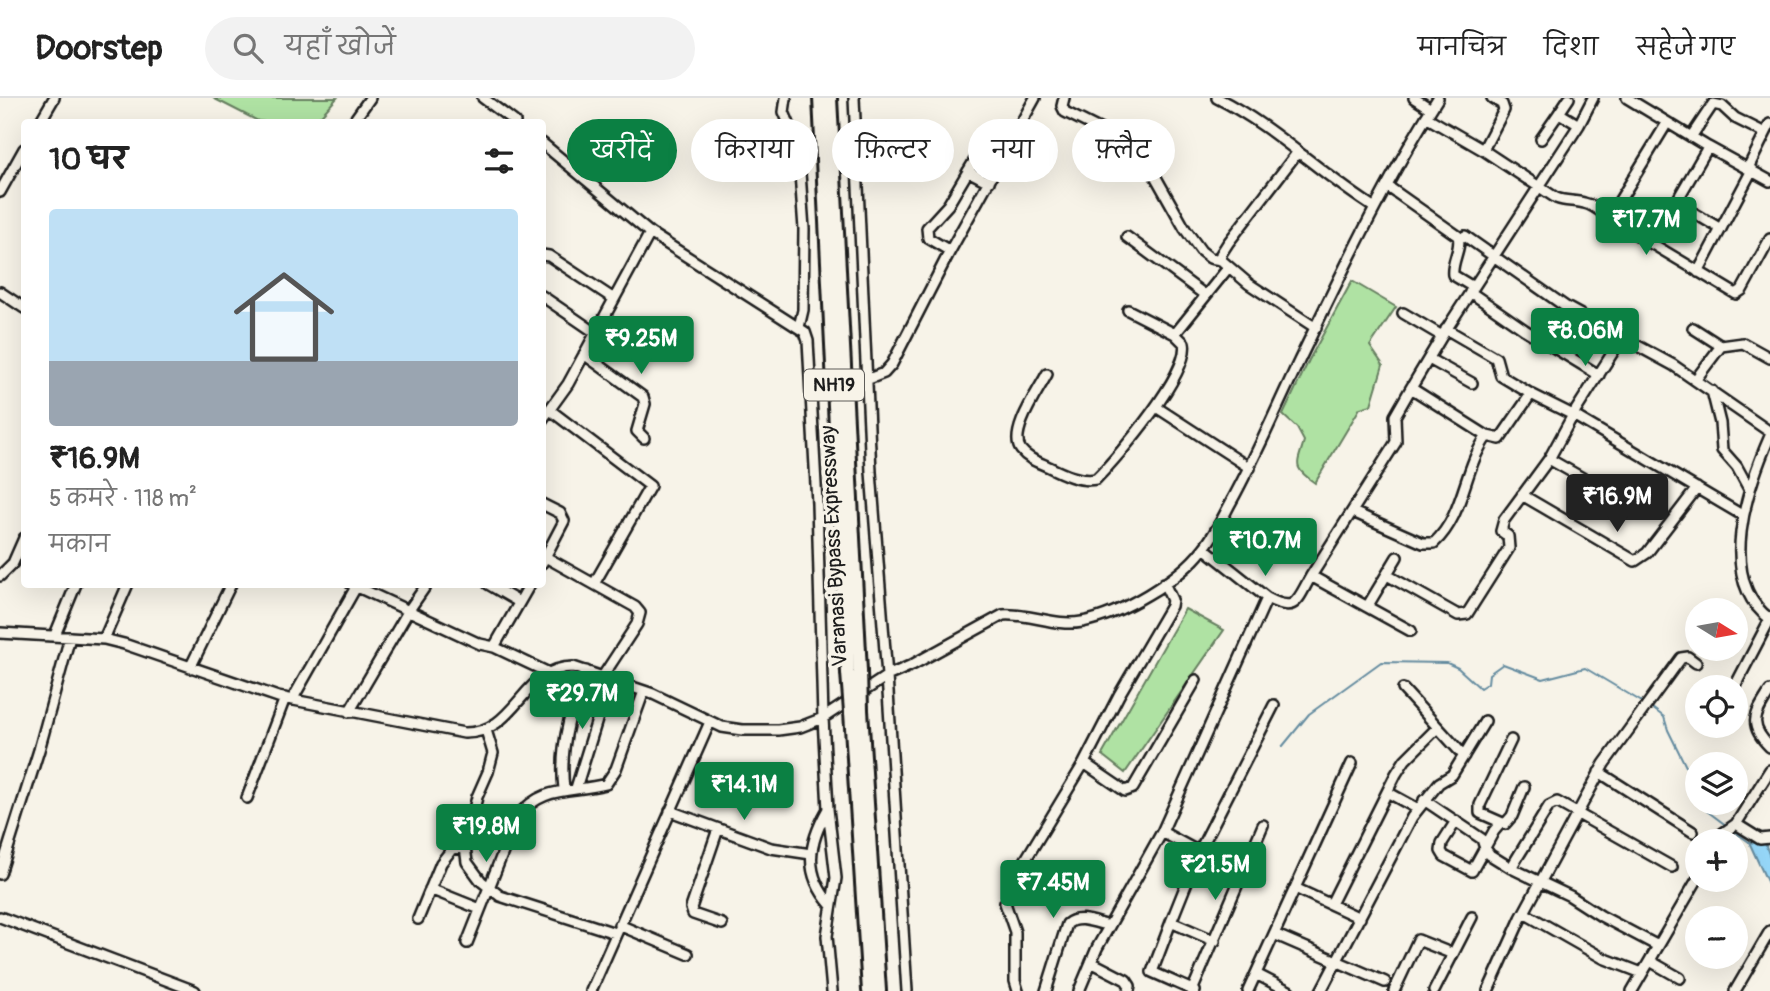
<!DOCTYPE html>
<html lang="hi">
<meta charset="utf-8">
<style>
body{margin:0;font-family:Pangolin,"Playpen Sans Deva",sans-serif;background:#f2f2f2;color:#222;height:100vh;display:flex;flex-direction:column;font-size:26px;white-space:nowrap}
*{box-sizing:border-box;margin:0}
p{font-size:23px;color:#767676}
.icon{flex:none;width:38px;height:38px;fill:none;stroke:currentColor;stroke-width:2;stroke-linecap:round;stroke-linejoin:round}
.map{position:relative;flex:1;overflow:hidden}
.details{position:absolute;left:21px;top:21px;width:525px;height:469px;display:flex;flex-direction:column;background:#fff;border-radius:7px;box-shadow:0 7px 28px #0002}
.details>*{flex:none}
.top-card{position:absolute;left:567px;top:21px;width:665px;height:63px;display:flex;gap:14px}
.needle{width:46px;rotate:101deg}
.buttons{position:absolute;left:1685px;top:500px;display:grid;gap:14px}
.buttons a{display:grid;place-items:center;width:63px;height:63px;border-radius:50%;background:#fff;box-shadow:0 7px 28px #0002;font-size:35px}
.price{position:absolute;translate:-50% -60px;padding:0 16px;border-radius:7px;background:#0b8043;color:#fff;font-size:23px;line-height:46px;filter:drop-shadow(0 2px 4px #0008)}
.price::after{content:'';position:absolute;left:50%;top:42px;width:21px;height:16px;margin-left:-10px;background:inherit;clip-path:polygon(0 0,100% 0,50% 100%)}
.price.selected{background:#222;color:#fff}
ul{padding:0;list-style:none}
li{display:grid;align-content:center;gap:14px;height:371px;padding:0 28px}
li span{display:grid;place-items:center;height:217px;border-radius:7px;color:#555}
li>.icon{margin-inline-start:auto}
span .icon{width:126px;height:126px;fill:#fffc;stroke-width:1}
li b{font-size:30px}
h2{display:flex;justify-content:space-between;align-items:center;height:84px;padding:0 28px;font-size:30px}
.pill{padding:0 24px;border-radius:32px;background:#fff;box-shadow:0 7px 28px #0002;font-size:24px;line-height:63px}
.pill.selected{background:#0b8043;color:#fff}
header{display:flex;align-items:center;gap:42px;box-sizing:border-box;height:98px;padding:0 35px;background:#fff;border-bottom:2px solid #e0e0e0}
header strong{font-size:33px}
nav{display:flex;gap:38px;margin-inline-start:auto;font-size:24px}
.search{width:490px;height:63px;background:#f2f2f2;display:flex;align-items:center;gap:18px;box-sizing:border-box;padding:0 24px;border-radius:38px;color:#767676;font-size:26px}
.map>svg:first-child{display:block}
.green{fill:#afe2a3;stroke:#667f60;stroke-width:2}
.water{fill:#96d7f8;stroke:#658ca0;stroke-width:2}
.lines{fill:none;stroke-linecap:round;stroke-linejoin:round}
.stream{stroke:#658ca0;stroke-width:2}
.minor-casing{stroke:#1c1c1c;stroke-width:14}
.highway-casing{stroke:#1c1c1c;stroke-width:18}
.minor{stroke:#f7f3e8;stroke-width:9}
.highway{stroke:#f7f3e8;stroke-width:12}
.highway-bridge-casing{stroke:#1c1c1c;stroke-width:18;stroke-linecap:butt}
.highway-bridge{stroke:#f7f3e8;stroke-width:12}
.labels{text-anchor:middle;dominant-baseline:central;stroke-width:7;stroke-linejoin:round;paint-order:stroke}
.shield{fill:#f7f3e8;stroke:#5e5c59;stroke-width:2}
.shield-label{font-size:19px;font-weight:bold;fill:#1c1c1c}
.street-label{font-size:21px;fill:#1c1c1c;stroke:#f7f3e8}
</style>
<header>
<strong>Doorstep</strong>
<div class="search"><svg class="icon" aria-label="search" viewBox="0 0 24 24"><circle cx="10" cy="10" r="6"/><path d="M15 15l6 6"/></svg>यहाँ खोजें</div>
<nav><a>मानचित्र</a><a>दिशा</a><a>सहेजे गए</a></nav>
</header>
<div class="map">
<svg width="1770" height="893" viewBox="0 0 1770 893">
<rect width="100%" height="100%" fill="#f7f3e8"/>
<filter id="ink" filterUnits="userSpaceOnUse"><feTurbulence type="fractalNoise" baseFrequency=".0143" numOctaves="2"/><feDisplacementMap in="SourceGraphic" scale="14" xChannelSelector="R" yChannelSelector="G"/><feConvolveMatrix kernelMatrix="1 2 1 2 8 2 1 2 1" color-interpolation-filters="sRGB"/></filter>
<g filter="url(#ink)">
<path class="green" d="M213,0H337L315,24H265L258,23Z
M1352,183L1396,209L1370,248L1383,267L1371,307L1360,310L1315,385C1292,369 1297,368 1304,343L1297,330L1283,317L1309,262Z
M1185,511L1224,532L1125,675L1102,657Z"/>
<path class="water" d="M1749,744L1765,745L1770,759V790Z"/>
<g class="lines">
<path class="stream" d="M1652,610L1664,619L1668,632L1698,693
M1282,649L1309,616L1381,564L1447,565L1458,570L1480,590L1488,585L1489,576L1503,566L1543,581L1585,570L1642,604
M1703,705L1707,713L1727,728
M1732,732L1749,744L1757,745"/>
<defs>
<path id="minor" d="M483,0L515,24
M786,0L784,14L798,47L804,131L803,212L799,229
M854,0L871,374L887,578L907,893
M1064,0L1062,8L1065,14L1101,32L1111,45L1154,76L1185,131L1201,153L1210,160L1221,162
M1217,0C1274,28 1320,76 1375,110
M1414,0L1431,11
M1569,0L1559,15L1579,27L1593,0
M1627,0L1708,49L1770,83
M1426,19L1483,52L1556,100C1566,104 1574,102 1584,105C1594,107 1601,114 1609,120
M40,24L54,0
M353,24L370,0
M1667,25L1609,120L1736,196L1742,192L1770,141
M1691,39L1713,6L1722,8L1735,20L1765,35
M1541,41L1559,15
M542,45L650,135
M1483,52L1504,12L1502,6L1492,0
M1297,55L1228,145L1221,156V162L1249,186L1316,230
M1748,70L1770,26
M968,73L989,84
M1387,88L1458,138C1462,150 1451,164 1453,177L1473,189
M0,94L24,51
M1677,105L1721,131
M1465,138L1566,209L1673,267L1770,334
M1127,139L1205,197
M1652,146L1708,49
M950,153L928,140L927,130L948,107L983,48
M542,157L549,158L614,201
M1698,174L1752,72
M0,194L24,210
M1470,194L1525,232L1599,277
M542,198L596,235
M1403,215L1442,238
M1693,230L1721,248
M1446,231L1496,260L1501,278L1531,296L1573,317L1549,361L1628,406
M1175,236L1228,170
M1622,240L1573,317L1742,417
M584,256L643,299L645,306L637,333L644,340
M1429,261L1472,285
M1047,276C1039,292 1008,335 1021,352C1028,361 1038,364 1049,369C1063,376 1080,384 1096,381C1118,359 1191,274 1184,245L1175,236L1128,212
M1696,281L1721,248L1743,245L1770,260
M866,282L884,275L892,266L950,153L1035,0
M1411,290L1487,338
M1712,293L1720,325L1722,352L1737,369L1749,391
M1156,309L1250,370
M550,312L650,388L594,486
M542,322L568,286L650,135L805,234L808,243L817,405L823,620L828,711L836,780L827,838L832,893
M1770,338C1748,388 1715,481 1770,521
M1522,397L1635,463L1647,455L1697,390
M542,406L560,415L564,423L542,465
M1353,414L1423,445H1434C1465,416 1463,371 1487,338L1500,341L1531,296
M1204,450L1267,500L1162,734L1199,754L1171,824L1215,843
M542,457L635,509L640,515L637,526L603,578
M1387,477L1458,517L1467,516L1509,450L1508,438L1501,433L1504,422L1549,361
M0,478L13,465L24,440
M1311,478L1396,344L1395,318L1411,290L1442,238L1579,27
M351,486L480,546L494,549
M488,486L519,504
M530,486L494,549L547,574
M1267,500C1297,516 1297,502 1311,478L1411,533
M1367,509L1397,459
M0,535L104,541L124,546L278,599L464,635C517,636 522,569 573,569L653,596L722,629L742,632H778L800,629L823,620L887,578L912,567L1003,517C1030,515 1055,529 1082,524C1119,517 1180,482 1203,451C1214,438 1222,421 1230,406C1256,359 1276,311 1299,263C1342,174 1385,84 1438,0
M55,537L76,486
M104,541L128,486
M190,570L231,486
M1734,590L1770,521
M1403,591L1464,658
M1770,593C1755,617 1747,626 1770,649
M292,602L356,489
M349,614L409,512L427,486
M486,632L493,655L488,674L477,699L465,749L467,764L481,783L500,798L615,835
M1511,642L1480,707V715L1505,726L1512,718L1524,689
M1084,665L1125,693L1133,690L1196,582
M1599,674L1693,734
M576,690L610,580
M564,691C559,650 570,610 586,573
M1387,694L1418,711
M247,700L285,600
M1424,702L1482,741L1485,750L1490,757L1511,770L1570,798L1601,818L1658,848
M828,711C808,746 803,775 831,807
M670,713L771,750L811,756
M1456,723L1442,745L1441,753L1444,758L1472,773L1494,733L1500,726
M1736,726L1760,741L1770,740
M718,731L691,810L693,816L722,826
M1718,744L1723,735L1736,726L1770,672
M1511,770L1549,708L1557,704L1672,769
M0,776L39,652L70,539
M1244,776L1199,754L1274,607
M1295,790L1352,665
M430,791L480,811
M1331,806L1396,676L1405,662L1437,630
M1524,815L1603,860L1642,875
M0,819L195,893
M418,821L441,765L452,751L465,749
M1171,824L1152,874L1195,893
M619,827L688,856
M1274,836L1385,884
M467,845L517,719C542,687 571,695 606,686L616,671L644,593
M1650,863L1680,880
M1091,864L1126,882L1130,888L1129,893
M1256,876L1289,893
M591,893L710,624
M1018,893L1015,883V834L1005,805L1018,786L1026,761L1084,665L1119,597L1171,508L1172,502L1164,485
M1046,893L1067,826C1078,816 1096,825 1109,828
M1079,893L1097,850L1162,734
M1192,893L1263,727
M1248,893L1295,790L1360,820
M1321,893L1412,719L1439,685L1452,677L1485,623
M1394,893L1418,842L1453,856
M1434,893L1472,819
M1488,893L1521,820L1604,666L1681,560L1688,559L1696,565
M1632,893L1698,780
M1735,893L1770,833"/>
<path id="highway" d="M820,0L848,575
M830,0L860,573
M861,612L879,893
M851,614L869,893"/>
</defs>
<use href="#minor" class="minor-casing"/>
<use href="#highway" class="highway-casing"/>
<use href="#minor" class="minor"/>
<use href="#highway" class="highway"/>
<defs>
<path id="highway-bridge" d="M860,573L861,612
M848,575L851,614"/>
</defs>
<use href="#highway-bridge" class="highway-bridge-casing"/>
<use href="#highway-bridge" class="highway-bridge"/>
</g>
</g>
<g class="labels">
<rect class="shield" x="804" y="271.5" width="60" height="31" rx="5"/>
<g class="shield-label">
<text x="834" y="287">NH19</text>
</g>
<g class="street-label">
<text transform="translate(834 448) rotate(-93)">Varanasi Bypass Expressway</text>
</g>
</g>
</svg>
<div class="buttons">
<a><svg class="needle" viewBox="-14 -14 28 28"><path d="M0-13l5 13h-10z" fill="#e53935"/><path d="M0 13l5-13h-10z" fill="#767676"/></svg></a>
<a><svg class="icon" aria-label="locate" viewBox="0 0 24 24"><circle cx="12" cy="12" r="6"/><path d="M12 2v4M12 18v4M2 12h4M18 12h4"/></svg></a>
<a><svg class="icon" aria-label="layers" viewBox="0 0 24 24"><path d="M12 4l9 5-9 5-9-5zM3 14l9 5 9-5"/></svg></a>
<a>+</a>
<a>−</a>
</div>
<b class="price" style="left:1646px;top:159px">₹17.7M</b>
<b class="price" style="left:1585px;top:270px">₹8.06M</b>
<b class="price" style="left:641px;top:278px">₹9.25M</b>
<b class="price selected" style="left:1617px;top:436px">₹16.9M</b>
<b class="price" style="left:1265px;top:480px">₹10.7M</b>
<b class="price" style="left:582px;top:633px">₹29.7M</b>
<b class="price" style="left:744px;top:724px">₹14.1M</b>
<b class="price" style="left:486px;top:766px">₹19.8M</b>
<b class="price" style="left:1215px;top:804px">₹21.5M</b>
<b class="price" style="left:1053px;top:822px">₹7.45M</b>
<div class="top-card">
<a class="pill selected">खरीदें</a>
<a class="pill">किराया</a>
<a class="pill">फ़िल्टर</a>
<a class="pill">नया</a>
<a class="pill">फ़्लैट</a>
</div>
<section class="details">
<h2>10 घर<svg class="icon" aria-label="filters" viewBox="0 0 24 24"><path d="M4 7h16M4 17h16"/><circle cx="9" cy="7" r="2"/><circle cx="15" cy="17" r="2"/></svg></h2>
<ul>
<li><span style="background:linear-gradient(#bfe0f5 70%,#9aa5b1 0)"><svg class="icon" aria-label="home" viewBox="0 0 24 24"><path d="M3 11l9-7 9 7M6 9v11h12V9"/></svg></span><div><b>₹16.9M</b><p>5 कमरे · 118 m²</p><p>मकान</p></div></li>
</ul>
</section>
</div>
